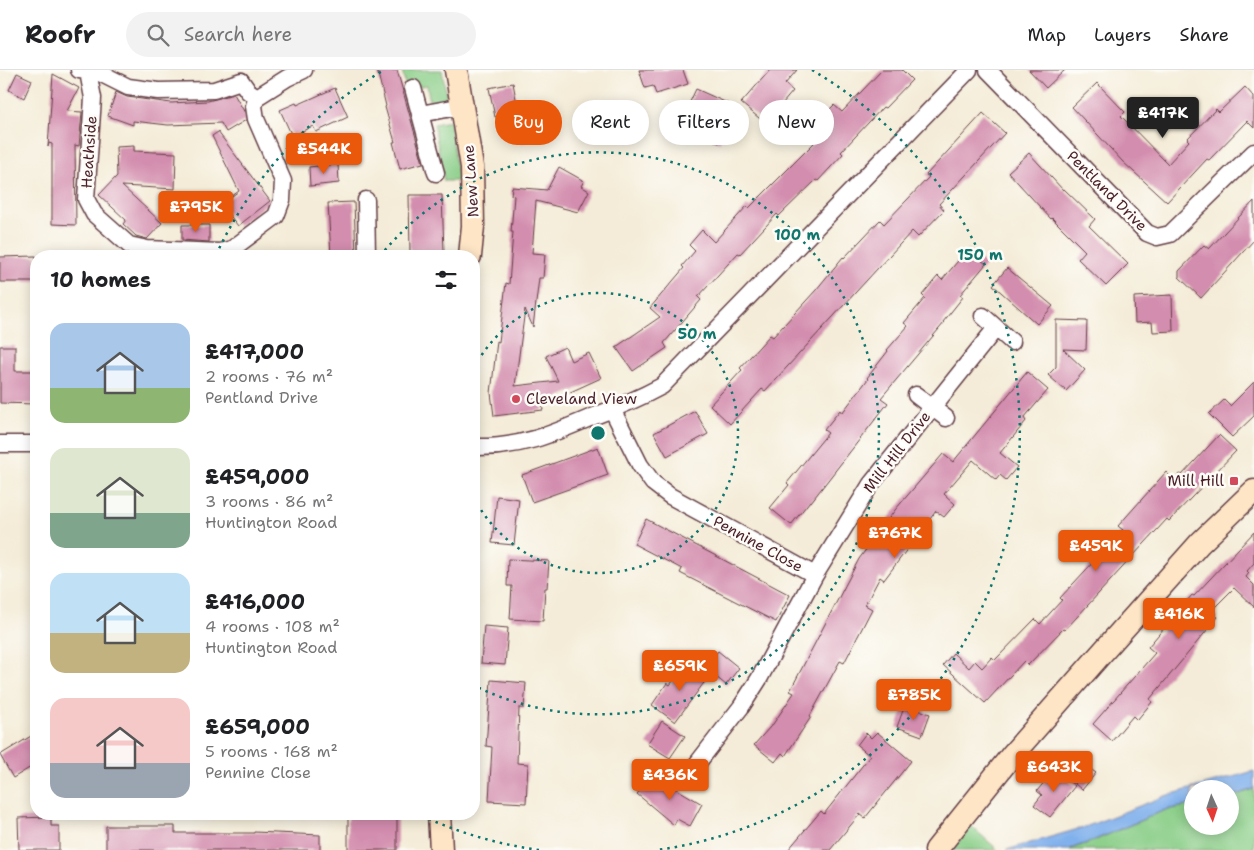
<!DOCTYPE html>
<meta charset="utf-8">
<style>
body{margin:0;font-family:"Shantell Sans",sans-serif;background:#f2f2f2;color:#202124;height:100vh;display:flex;flex-direction:column;font-size:19px;white-space:nowrap}
*{box-sizing:border-box;margin:0}
p{font-size:16px;color:#757577}
.icon{flex:none;width:28px;height:28px;fill:none;stroke:currentColor;stroke-width:2;stroke-linecap:round;stroke-linejoin:round}
.map{position:relative;flex:1;overflow:hidden}
.details{position:absolute;left:30px;top:180px;width:450px;height:570px;display:flex;flex-direction:column;background:#fff;border-radius:20px;box-shadow:0 2px 12px #0003}
.details>*{flex:none}
.guide{position:absolute;left:495px;top:30px;width:475px;height:45px;display:flex;gap:10px}
.needle{width:32px;rotate:177deg}
.buttons{position:absolute;left:1184px;top:710px;display:grid;gap:10px}
.buttons a{display:grid;place-items:center;width:55px;height:55px;border-radius:50%;background:#fff;box-shadow:0 2px 12px #0003;font-size:25px}
.price{position:absolute;translate:-50% -42px;padding:0 11px;border-radius:5px;background:#ea580c;color:#fff;font-size:16px;line-height:32px;filter:drop-shadow(0 1px 2px #0008)}
.price::after{content:'';position:absolute;left:50%;top:30px;width:15px;height:11px;margin-left:-8px;background:inherit;clip-path:polygon(0 0,100% 0,50% 100%)}
.price.current{background:#222;color:#fff}
ul{padding:0;list-style:none}
li{display:flex;align-items:center;gap:15px;height:125px;padding:0 20px}
li span{display:grid;place-items:center;flex:none;width:140px;height:100px;border-radius:15px;color:#555}
li>.icon{margin-inline-start:auto}
span .icon{width:60px;height:60px;fill:#fffc;stroke-width:1}
li b{font-size:21px}
h2{display:flex;justify-content:space-between;align-items:center;height:60px;padding:0 20px;font-size:21px}
.pill{padding:0 18px;border-radius:22px;background:#fff;box-shadow:0 2px 12px #0003;font-size:18px;line-height:45px}
.pill.current{background:#ea580c;color:#fff}
header{display:flex;align-items:center;gap:30px;box-sizing:border-box;height:70px;padding:0 25px;background:#fff;border-bottom:1px solid #e0e0e0}
header strong{font-size:24px}
nav{display:flex;gap:28px;margin-inline-start:auto;font-size:18px}
.search{width:350px;height:45px;background:#f2f2f2;display:flex;align-items:center;gap:12px;box-sizing:border-box;padding:0 18px;border-radius:28px;color:#757577;font-size:19px}
.map>svg:first-child{display:block}
.green{fill:#8ace88;stroke:#6a765a}
.water{fill:#81b1ec;stroke:#66688c}
.building{fill:#d38dae}
.lines{fill:none;stroke-linecap:round;stroke-linejoin:round}
.street-casing{stroke:#643e45;stroke-width:19}
.secondary-casing{stroke:#643e45;stroke-width:25}
.street{stroke:#fff;stroke-width:16}
.secondary{stroke:#fde5c5;stroke-width:22}
.ring{fill:none;stroke:#0f766e;stroke-width:2.5;stroke-dasharray:2.5 5}
.poi-dot{fill:#d1495b;stroke:#fdfcf7;stroke-width:2}
.labels{text-anchor:middle;dominant-baseline:central;stroke-width:5;stroke-linejoin:round;paint-order:stroke}
.street-label{font-size:15px;fill:#4a1f2b;stroke:#fdfcf7}
.poi-label{font-size:15px;fill:#4a1f2b;stroke:#fdfcf7;text-anchor:start}
.centre{fill:#0f766e;stroke:#fdfcf7;stroke-width:2.5}
.ring-label{font-size:15px;text-anchor:middle;font-weight:bold;fill:#0f766e;stroke:#fdfcf7;stroke-width:5;stroke-linejoin:round;paint-order:stroke}
</style>
<header>
<strong>Roofr</strong>
<div class="search"><svg class="icon" aria-label="search" viewBox="0 0 24 24"><circle cx="10" cy="10" r="6"/><path d="M15 15l6 6"/></svg>Search here</div>
<nav><a>Map</a><a>Layers</a><a>Share</a></nav>
</header>
<div class="map">
<svg width="1254" height="780" viewBox="0 0 1254 780">
<rect width="100%" height="100%" fill="#fdfcf7"/>
<filter id="ink" filterUnits="userSpaceOnUse"><feTurbulence type="fractalNoise" baseFrequency=".02" numOctaves="2"/><feDisplacementMap in="SourceGraphic" scale="10" xChannelSelector="R" yChannelSelector="G"/><feConvolveMatrix kernelMatrix="1 2 1 2 8 2 1 2 1" color-interpolation-filters="sRGB"/></filter>
<filter id="wash" filterUnits="userSpaceOnUse"><feTurbulence type="fractalNoise" baseFrequency=".0096" numOctaves="4" result="noise"/><feDisplacementMap in="SourceGraphic" scale="20" xChannelSelector="R" yChannelSelector="G"/><feGaussianBlur stdDeviation="1.12" result="paint"/><feColorMatrix in="noise" values="0 0 0 0 0 0 0 0 0 0 0 0 0 0 0 0 0 1.4 0 .05"/><feComposite in="paint" operator="in"/></filter>
<g filter="url(#wash)">
<rect width="100%" height="100%" fill="#f4ecd8"/>
<path class="green" d="M402,0H442L447,30L430,33L427,15L406,19Z
M450,51L458,111H444L434,54Z
M1254,719V780H1067L1091,772L1165,740L1192,735V756H1230V727Z
M971,756L998,780H952Z"/>
<path class="water" d="M1254,701V719L1230,727V719H1192V735L1165,740L1090,772L1067,780H1006L1085,757L1165,726Z"/>
<g id="blocks">
<path class="building" d="M377,0H397L423,93L400,99L393,72H395L385,37L386,36Z
M639,0H683L688,14L656,24L653,16L645,18Z
M770,0H797L785,14L793,21L777,40L782,44L771,58L741,33Z
M882,0H902L912,10L885,38L883,37L841,82L843,84L818,111L816,110L779,146L777,144L740,184L738,183L698,227L701,230L664,273L667,278L633,301L616,277L660,247L650,238L684,198L682,196L695,181L689,175L702,160L714,172L747,136L749,138L814,73L808,67L827,48L824,45L834,35L842,42Z
M1029,0H1065L1046,18Z
M17,3L32,10L24,28L9,20Z
M53,4L79,18L67,41L82,42L79,76L75,75L76,155L52,154V74L49,73L48,77Z
M513,13L520,50L537,47L541,70L519,73L517,66L503,68L500,46L495,47L489,18Z
M1097,13L1125,42L1121,46L1168,94L1189,71L1187,69L1216,39L1219,42L1245,17L1254,27V58L1247,51L1209,90L1207,89L1167,132L1123,92L1072,37Z
M335,18L348,47L316,62L313,56L292,66L280,40L296,33L297,35Z
M696,19L736,37L719,73L680,53Z
M116,22L127,27L171,33L208,31L234,24L245,43L246,50L226,62L221,53L168,55L133,51V55L108,46Z
M983,43L1005,63L939,134L944,140L918,167L912,161L765,321L762,319L730,354L710,335L742,300L740,298L770,265L773,267L816,220L843,187L844,188L880,150L884,154L929,107L926,105Z
M218,62L270,131L238,156L221,134L239,121L212,66Z
M134,76V81L176,83L175,119L122,116L162,153L147,169L136,166L123,154L126,150L99,125L117,106L116,77Z
M1029,83L1063,120L1064,119L1095,149L1089,156L1128,194L1106,216L1078,189L1085,181L1052,148L1051,149L1008,102Z
M338,94L339,113L310,116L309,97Z
M559,97L584,111L581,116L589,121L578,142L536,131L532,183L545,184L543,208H539L533,257L525,239L515,316L558,311L546,286L565,277L571,291L589,283L601,308L542,335L543,340L494,346L491,323L497,271L499,272L506,213L509,214L513,162H511L514,126L511,125L512,117L547,120Z
M409,125H442L444,182L410,183Z
M1254,131V170L1201,228L1179,207V201L1204,175L1209,179Z
M354,132L356,186H331L328,133Z
M182,155H209V172L182,170Z
M968,179L986,194L960,225L963,227L943,252L944,253L881,328L888,333L811,432L810,431L791,455L770,438L789,415L787,413L828,363L824,360L840,340L842,343L868,309L867,308L888,281L887,280L908,256L904,253L925,228L922,225L938,206L942,210Z
M36,186V212H0V187Z
M1007,198L1053,236L1037,254L993,215Z
M1172,225L1173,261L1153,262L1152,252L1135,253L1134,227Z
M1056,250L1087,251L1086,280L1063,279L1085,300L1066,321L1048,305L1056,297Z
M0,276H15V301H36V334L0,333Z
M1027,302L1048,320L1024,348L1026,351L1000,383L1017,397L1006,410L1000,405L996,410L973,390L944,424L955,434L944,447L936,441L884,510L880,507L865,535L872,539L844,593L840,591L810,646L811,647L785,686L782,683L775,692L754,675L770,657H771L794,623L790,621L859,489L895,440L943,384L953,392Z
M1254,312V346L1232,367L1209,344L1224,330L1230,336Z
M695,341L708,364L667,386L654,363Z
M1219,365L1236,381L1169,451L1167,449L1065,560L1063,559L1028,595L1024,591L985,633L943,595L953,583L969,598L975,591L982,598L992,587L995,590L1035,549L1040,554L1062,530L1060,528L1123,460L1118,456L1166,402L1174,410L1180,404L1182,405Z
M598,377L608,405L532,432L522,405Z
M497,426L519,429L514,475L492,473Z
M646,449L790,525L776,552L680,503L682,499L634,474Z
M1254,462V493L1247,501L1249,503L1246,507L1254,515V537L1234,518L1211,541L1218,547L1150,629L1152,632L1137,650L1133,646L1112,671L1093,654L1155,583L1148,577L1192,525L1194,526Z
M508,489L549,491L547,518H545L543,551L510,549L512,516H507Z
M484,556L508,558L505,595L481,593Z
M718,581L739,598L726,615L705,598Z
M688,591L709,606L675,652L652,635L667,613L670,615Z
M491,610L526,613L524,638H519L517,693L528,694L526,733L489,731L492,677L486,676Z
M905,635L930,644L922,666L897,657Z
M662,651L685,666L670,688L647,674Z
M877,662L911,691L865,748L860,744L830,780H788L821,741L824,744L870,686L857,675L866,663L871,668Z
M36,663V694L13,708L0,685Z
M1081,692L1096,703L1082,720L1068,708Z
M1055,699L1075,716L1050,747L1034,735L1042,725L1037,721Z
M653,705L702,734L690,756L677,749L674,755L637,724Z
M348,744H397V780H348Z
M51,747V756H59V780H19L18,748Z
M106,756H175V763H254V762L320,765V780H106Z"/>
</g>
</g>
<g filter="url(#ink)">
<use href="#blocks" fill-opacity="0" stroke="#643e45" stroke-width="1"/>
<g class="lines">
<defs>
<path id="street" d="M79,0L98,2L128,17L158,21L214,20L241,11L248,21L257,27
M988,0L1147,163L1157,167L1170,164L1254,82
M88,2L93,28L86,129L94,144L129,175L147,179L220,182L232,179L276,146L282,130L283,111L256,49L254,36L257,27L287,8L304,0
M413,18L436,103
M420,44L463,36
M366,130L367,186
M983,246L1012,272
M916,325L946,348
M612,339L640,395L653,413L670,426L815,505
M0,374H36
M474,377C520,378 550,365 592,347C616,338 640,328 662,316L969,0
M693,699L741,637L759,609L815,505L871,414L996,258"/>
<path id="secondary" d="M456,0L472,97L473,156L470,186
M439,744L441,780
M936,780L1012,685L1100,585L1200,473L1254,421"/>
</defs>
<use href="#street" class="street-casing"/>
<use href="#secondary" class="secondary-casing"/>
<use href="#street" class="street"/>
<use href="#secondary" class="secondary"/>
</g>
</g>
<g class="ring">
<path d="M474 298A140 140 0 1 1 474 428"/>
<path d="M380 186A281 281 0 1 1 475 616"/>
<path d="M539 780A421 421 0 0 1 420 745M216 185A421 421 0 0 1 384 0M812 0A421 421 0 0 1 657 780"/>
</g>
<g class="poi-dot">
<circle cx="516" cy="329" r="5"/>
<rect x="1229" y="406" width="10" height="10" rx="2.5"/>
</g>
<g class="labels">
<g class="street-label">
<text transform="translate(89 82) rotate(-86)">Heathside</text>
<text transform="translate(471 111) rotate(-94)">New Lane</text>
<text transform="translate(1107 121) rotate(45)">Pentland Drive</text>
<text transform="translate(897 382) rotate(-52)">Mill Hill Drive</text>
<text transform="translate(758 474) rotate(29)">Pennine Close</text>
</g>
<g class="poi-label">
<text x="526" y="329">Cleveland View</text>
<text x="1224" y="411" text-anchor="end">Mill Hill</text>
</g>
</g>
<circle cx="598" cy="363" r="8" class="centre"/>
<g class="ring-label">
<text x="797" y="170">100 m</text>
<text x="980" y="190">150 m</text>
<text x="697" y="269">50 m</text>
</g>
</svg>
<div class="buttons">
<a><svg class="needle" viewBox="-14 -14 28 28"><path d="M0-13l5 13h-10z" fill="#e53935"/><path d="M0 13l5-13h-10z" fill="#757577"/></svg></a>
</div>
<b class="price current" style="left:1163px;top:69px">£417K</b>
<b class="price" style="left:324px;top:105px">£544K</b>
<b class="price" style="left:196px;top:163px">£795K</b>
<b class="price" style="left:895px;top:489px">£767K</b>
<b class="price" style="left:1096px;top:502px">£459K</b>
<b class="price" style="left:1179px;top:570px">£416K</b>
<b class="price" style="left:680px;top:622px">£659K</b>
<b class="price" style="left:914px;top:651px">£785K</b>
<b class="price" style="left:1054px;top:723px">£643K</b>
<b class="price" style="left:670px;top:731px">£436K</b>
<div class="guide">
<a class="pill current">Buy</a>
<a class="pill">Rent</a>
<a class="pill">Filters</a>
<a class="pill">New</a>
</div>
<section class="details">
<h2>10 homes<svg class="icon" aria-label="filters" viewBox="0 0 24 24"><path d="M4 7h16M4 17h16"/><circle cx="9" cy="7" r="2"/><circle cx="15" cy="17" r="2"/></svg></h2>
<ul>
<li><span style="background:linear-gradient(#a9c7e8 65%,#8fb573 0)"><svg class="icon" aria-label="home" viewBox="0 0 24 24"><path d="M3 11l9-7 9 7M6 9v11h12V9"/></svg></span><div><b>£417,000</b><p>2 rooms · 76 m²</p><p>Pentland Drive</p></div></li>
<li><span style="background:linear-gradient(#dfe7d0 65%,#7fa58c 0)"><svg class="icon" aria-label="home" viewBox="0 0 24 24"><path d="M3 11l9-7 9 7M6 9v11h12V9"/></svg></span><div><b>£459,000</b><p>3 rooms · 86 m²</p><p>Huntington Road</p></div></li>
<li><span style="background:linear-gradient(#bfe0f5 60%,#c2b280 0)"><svg class="icon" aria-label="home" viewBox="0 0 24 24"><path d="M3 11l9-7 9 7M6 9v11h12V9"/></svg></span><div><b>£416,000</b><p>4 rooms · 108 m²</p><p>Huntington Road</p></div></li>
<li><span style="background:linear-gradient(#f6c9c9 65%,#9aa5b1 0)"><svg class="icon" aria-label="home" viewBox="0 0 24 24"><path d="M3 11l9-7 9 7M6 9v11h12V9"/></svg></span><div><b>£659,000</b><p>5 rooms · 168 m²</p><p>Pennine Close</p></div></li>
</ul>
</section>
</div>
